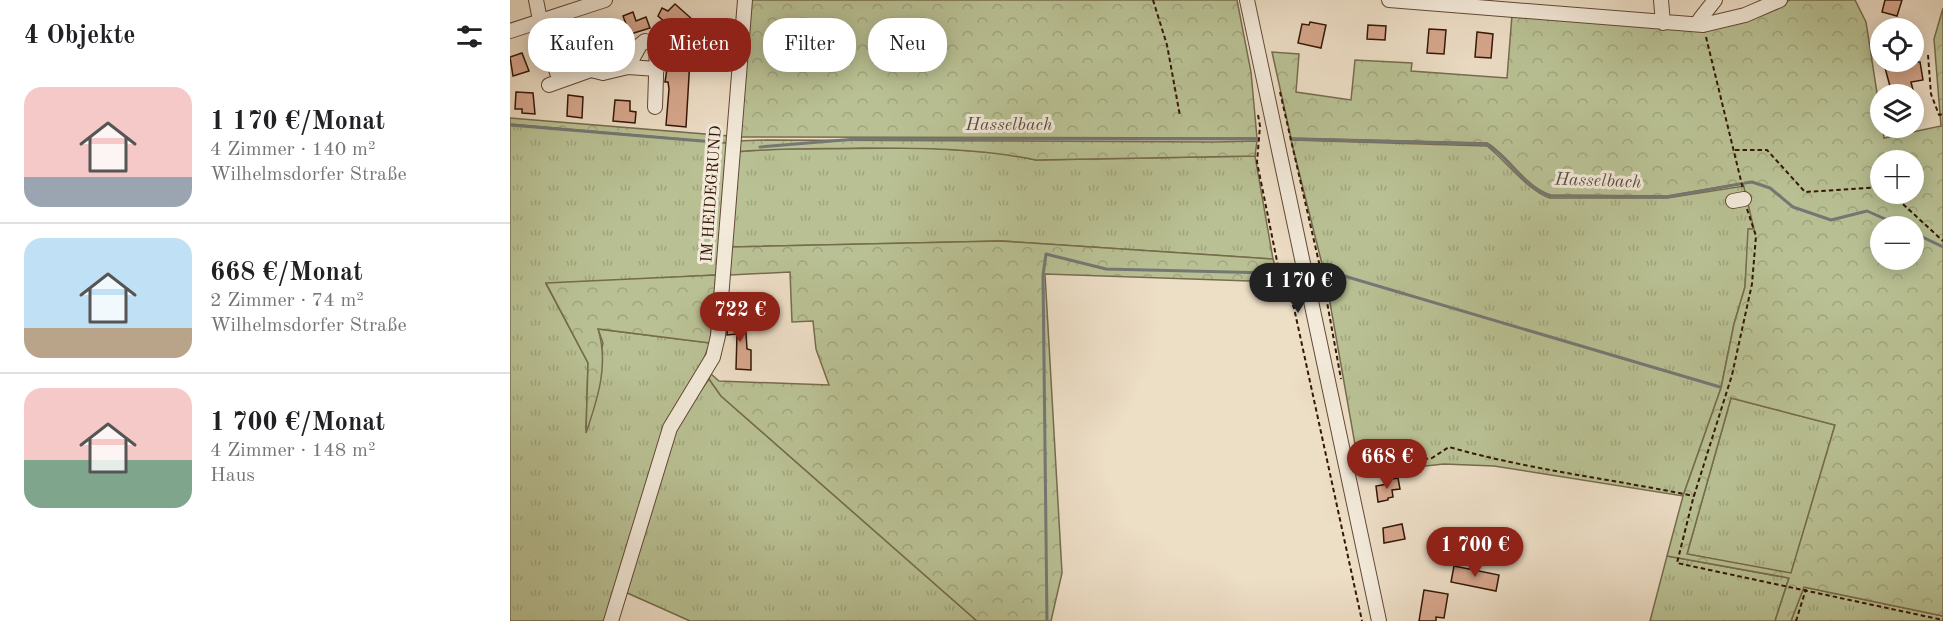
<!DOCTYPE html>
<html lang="de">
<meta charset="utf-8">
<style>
body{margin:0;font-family:"Old Standard TT",serif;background:#f6f6f6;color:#202124;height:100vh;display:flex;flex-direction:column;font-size:22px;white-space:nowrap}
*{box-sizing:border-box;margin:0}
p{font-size:20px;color:#757577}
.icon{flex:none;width:33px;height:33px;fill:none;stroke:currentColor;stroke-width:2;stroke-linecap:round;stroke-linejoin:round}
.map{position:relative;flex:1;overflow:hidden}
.details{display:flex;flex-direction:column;background:#fff;width:510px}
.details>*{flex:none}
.banner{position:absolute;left:18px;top:18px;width:570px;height:54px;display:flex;gap:12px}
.tools{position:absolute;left:1360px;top:18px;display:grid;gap:12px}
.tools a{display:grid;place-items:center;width:54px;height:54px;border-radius:50%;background:#fff;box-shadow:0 3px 15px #0003;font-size:30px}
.price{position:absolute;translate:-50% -51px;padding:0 14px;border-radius:21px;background:#8f2418;color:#fff;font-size:20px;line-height:39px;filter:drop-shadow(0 2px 3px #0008)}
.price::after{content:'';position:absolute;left:50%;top:36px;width:18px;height:14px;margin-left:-9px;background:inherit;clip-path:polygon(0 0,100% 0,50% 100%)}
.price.current{background:#222;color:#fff}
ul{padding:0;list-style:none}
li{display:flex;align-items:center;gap:18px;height:150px;padding:0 24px}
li+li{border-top:2px solid #e0e0e0}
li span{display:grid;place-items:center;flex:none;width:168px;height:120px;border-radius:18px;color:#555}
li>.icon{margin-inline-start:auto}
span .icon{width:72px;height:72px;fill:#fffc;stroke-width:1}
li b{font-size:26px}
h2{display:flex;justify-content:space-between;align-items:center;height:72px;padding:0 24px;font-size:26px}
.pill{padding:0 21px;border-radius:24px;background:#fff;box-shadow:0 3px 15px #0003;font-size:21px;line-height:54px}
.pill.current{background:#8f2418;color:#fff}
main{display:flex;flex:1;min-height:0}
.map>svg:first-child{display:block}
.grass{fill:url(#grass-tufts);stroke:#766c4d;stroke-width:1.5}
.forest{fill:url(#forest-crowns);stroke:#766c4d;stroke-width:1.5;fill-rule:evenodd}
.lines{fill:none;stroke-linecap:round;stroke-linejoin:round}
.stream{stroke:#747875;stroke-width:3}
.building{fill:#d7a78d;stroke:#341706;stroke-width:1.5}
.minor-casing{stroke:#624936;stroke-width:16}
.path{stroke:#341706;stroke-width:2;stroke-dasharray:4.5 3;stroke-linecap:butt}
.minor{stroke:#f3eada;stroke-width:14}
.labels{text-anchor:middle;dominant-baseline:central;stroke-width:6;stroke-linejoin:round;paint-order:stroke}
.street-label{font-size:16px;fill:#341706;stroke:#f3eada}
.water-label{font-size:18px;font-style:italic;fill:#595047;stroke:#f3eada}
</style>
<main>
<section class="details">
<h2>4 Objekte<svg class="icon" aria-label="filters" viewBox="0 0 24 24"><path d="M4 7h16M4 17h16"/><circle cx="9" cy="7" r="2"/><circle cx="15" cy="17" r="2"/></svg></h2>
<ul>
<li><span style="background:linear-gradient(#f6c9c9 75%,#9aa5b1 0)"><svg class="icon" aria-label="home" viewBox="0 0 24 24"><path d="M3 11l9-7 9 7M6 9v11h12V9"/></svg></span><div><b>1 170 €/Monat</b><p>4 Zimmer · 140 m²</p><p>Wilhelmsdorfer Straße</p></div></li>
<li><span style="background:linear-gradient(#bfe0f5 75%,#b9a48a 0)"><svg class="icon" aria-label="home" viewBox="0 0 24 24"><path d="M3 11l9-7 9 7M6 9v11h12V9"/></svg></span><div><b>668 €/Monat</b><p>2 Zimmer · 74 m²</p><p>Wilhelmsdorfer Straße</p></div></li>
<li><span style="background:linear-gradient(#f6c9c9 60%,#7fa58c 0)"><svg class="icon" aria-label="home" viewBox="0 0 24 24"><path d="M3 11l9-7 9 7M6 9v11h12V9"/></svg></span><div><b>1 700 €/Monat</b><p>4 Zimmer · 148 m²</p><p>Haus</p></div></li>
</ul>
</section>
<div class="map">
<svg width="1433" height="621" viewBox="0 0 1433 621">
<defs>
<pattern id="grass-tufts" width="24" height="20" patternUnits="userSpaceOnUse" patternTransform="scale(1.5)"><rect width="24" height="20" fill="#b9c194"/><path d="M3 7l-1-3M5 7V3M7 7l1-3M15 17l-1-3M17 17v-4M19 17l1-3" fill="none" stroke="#a0a57e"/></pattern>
<pattern id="forest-crowns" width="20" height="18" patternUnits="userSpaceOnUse" patternTransform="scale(1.5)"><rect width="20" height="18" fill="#b9c194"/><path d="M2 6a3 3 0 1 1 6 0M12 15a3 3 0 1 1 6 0" fill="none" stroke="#a0a57e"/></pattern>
</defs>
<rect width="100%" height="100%" fill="#eddec6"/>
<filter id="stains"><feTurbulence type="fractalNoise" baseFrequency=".00333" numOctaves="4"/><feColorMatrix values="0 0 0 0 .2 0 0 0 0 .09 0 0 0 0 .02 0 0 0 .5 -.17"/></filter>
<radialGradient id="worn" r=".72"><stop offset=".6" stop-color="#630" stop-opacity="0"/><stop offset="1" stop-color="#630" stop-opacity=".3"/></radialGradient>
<path class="grass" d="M0,124L218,143L206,275L36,284L78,363L76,430L93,343L88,329L200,343L110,571L94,621H0Z
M781,140L977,146C994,159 1019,192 1040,198H1157L1234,186L1245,229H1239L1235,287L1224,324L1211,388L1173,496L984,466L934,464L850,473L816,280Z
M419,148L491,153L526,160L745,156L763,259L491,241L221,247L226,152L260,149Z
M199,379L211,396L467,621H180L115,592L168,422Z
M1221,398L1325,425L1281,574L1177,554Z
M1157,556L1279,578L1265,621H1140Z
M1294,587L1433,616V621H1281Z"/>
<path class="forest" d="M240,0H727L741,72L747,138L227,137Z
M1280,0H1345L1356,22L1374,138L1431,126L1424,39L1433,8V616L1294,587L1281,621H1265L1279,578L1157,556L1173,496L1211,388L1224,324L1235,287L1238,229H1244L1233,183L1157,196L1041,195C1017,189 998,155 977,143L781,138L762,52L789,54L786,92L841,100L845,60L902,63L901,71L997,78L1002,15L1237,19ZM1371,160H1404V194H1371ZM1371,226H1404V260H1371ZM1221,398L1325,425L1281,573L1177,554Z
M0,118L219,136L218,143L0,124Z
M257,140L705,142L747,141L745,156L526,160C468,148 410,148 351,148C309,149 267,148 226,152V141Z
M491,241L763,259L770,282L535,274L552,573L541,621H467L211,396L199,379L201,374L209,381L319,385L306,349L303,321L282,322L280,272L220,275L221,247Z
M206,275L200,343L88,329C99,364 88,398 76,433L78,363L36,283Z"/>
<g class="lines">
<path class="stream" d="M0,125L204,142
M781,139L975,144C998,155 1015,189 1040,196L1157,197L1230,184
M250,147L346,139H748
M1235,183L1242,182L1260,188L1283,207L1321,220L1357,211L1391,226
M1404,233L1433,247
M824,273L1210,387
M537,621L533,275L536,254L596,269L761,273"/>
</g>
<path class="building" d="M1375,0H1392L1387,16L1372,12Z
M165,4L183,20L166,41L181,42L176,127L156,125L159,89L158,82H155L163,29L148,16L152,8L158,11Z
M123,12L126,21L136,17L140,28L111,37L112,40L106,42L109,52L88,59L86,55L55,66L50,51L76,42L75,38L116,24L113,16Z
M800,22L816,25L811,48L788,43L792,24L799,25Z
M858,25L876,26L875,40L857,39Z
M919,29L936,30L934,54L917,53Z
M967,32L983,34L981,58L965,57Z
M12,53L19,71L3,76L0,57Z
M1392,62H1410L1413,80L1401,82L1404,94H1382L1374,64Z
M6,92L23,93L25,114L12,113V109H5Z
M58,95L73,97L72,118L57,116Z
M105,100L120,101V111L126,112L125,123L103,121Z
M235,318L237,349L241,350V370L226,369L227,334L217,335L218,319Z
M888,478L890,489L882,490L883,497L878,498V500L868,502L866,486L877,484V480Z
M892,524L895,539L874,543L873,528Z
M944,566L989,575L986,591L941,582Z
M914,590L938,594L934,618L926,617V621H909Z"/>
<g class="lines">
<defs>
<path id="minor" d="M26,0L32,30L50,81
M737,0L869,621
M879,0L1193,25L1235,15L1270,0
M1151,0L1153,23
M1193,25L1190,19L1205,0
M0,31L95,0
M118,67L130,45L135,41L147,45L145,107
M39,85L81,70L93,73L118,67L147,69
M1223,201L1234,199
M101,621L160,428L203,357L208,336L235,0"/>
</defs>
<use href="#minor" class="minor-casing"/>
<path class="path" d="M643,0L657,45L670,116
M156,37L222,42
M1196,37L1233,189
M1418,55L1421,94L1429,115L1433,114
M770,92L813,280L831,379
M748,115L750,126L747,162L769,271L784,308L852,621
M1225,150H1257L1295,192L1371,187
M1382,194L1433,241
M1237,209L1246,236L1242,284L1222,375L1183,499L1167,563L1433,620
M884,464L922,458L939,447C1020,470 1102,479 1184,496
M1286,621L1296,589"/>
<use href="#minor" class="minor"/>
</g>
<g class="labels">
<g class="street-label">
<text transform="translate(202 194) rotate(-86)">IM HEIDEGRUND</text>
</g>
<g class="water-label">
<text x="499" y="125">Hasselbach</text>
<text transform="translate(1088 181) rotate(2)">Hasselbach</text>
</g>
</g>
<rect width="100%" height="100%" filter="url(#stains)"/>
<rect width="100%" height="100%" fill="url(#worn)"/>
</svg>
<div class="tools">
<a><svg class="icon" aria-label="locate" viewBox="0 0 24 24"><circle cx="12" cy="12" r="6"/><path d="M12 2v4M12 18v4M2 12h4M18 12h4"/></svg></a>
<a><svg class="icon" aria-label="layers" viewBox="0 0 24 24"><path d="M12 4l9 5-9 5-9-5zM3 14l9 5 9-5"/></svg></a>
<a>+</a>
<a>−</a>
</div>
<b class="price current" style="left:788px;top:314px">1 170 €</b>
<b class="price" style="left:230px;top:343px">722 €</b>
<b class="price" style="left:877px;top:490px">668 €</b>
<b class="price" style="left:965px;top:578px">1 700 €</b>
<div class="banner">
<a class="pill">Kaufen</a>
<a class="pill current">Mieten</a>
<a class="pill">Filter</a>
<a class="pill">Neu</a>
</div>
</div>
</main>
